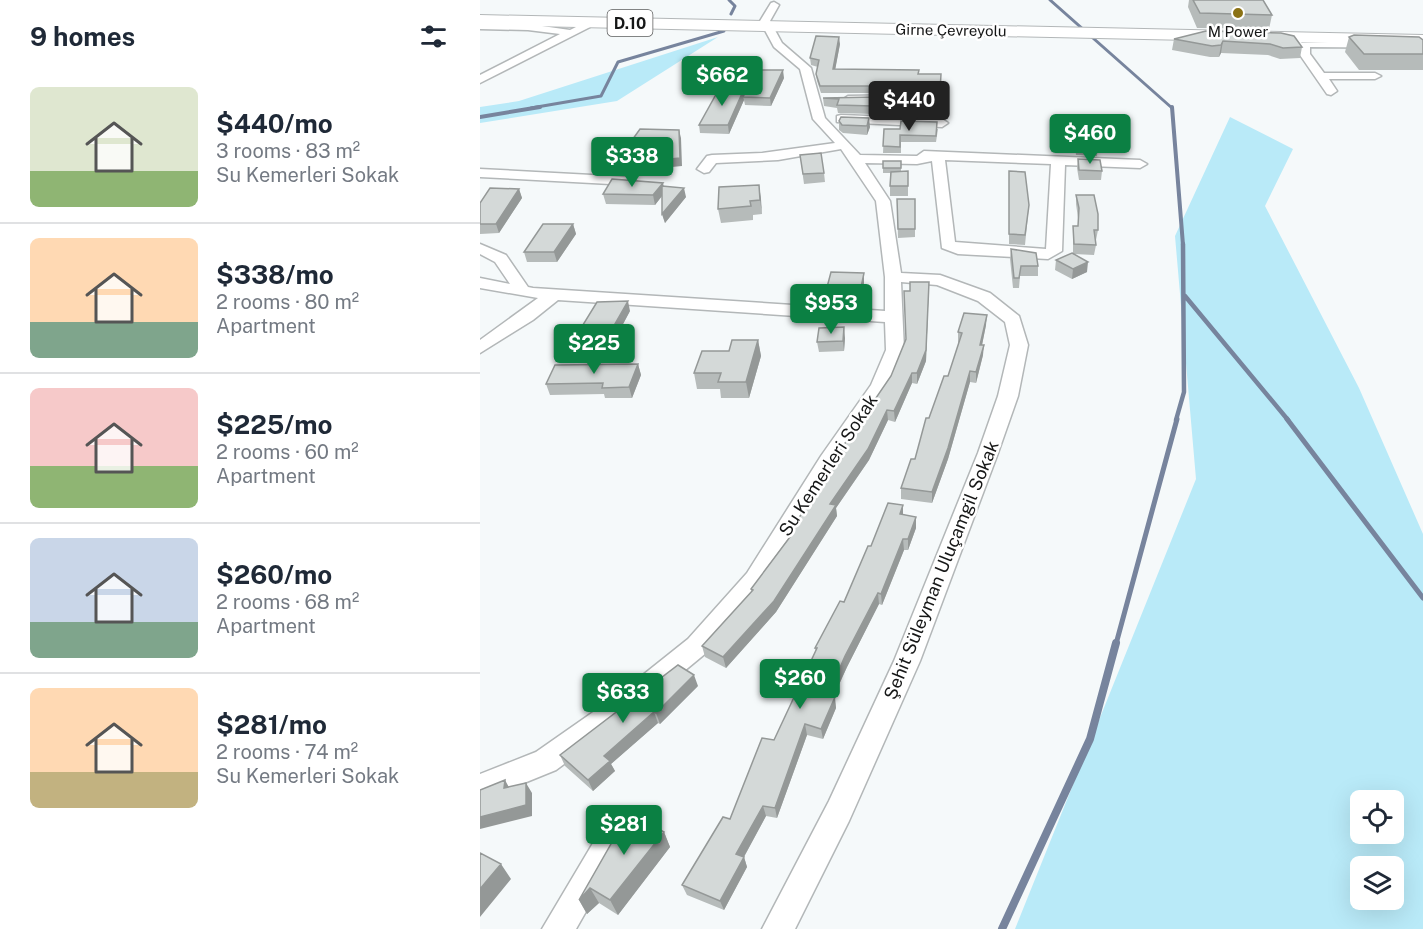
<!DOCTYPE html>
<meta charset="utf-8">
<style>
body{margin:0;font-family:"Public Sans",sans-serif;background:#f6f6f7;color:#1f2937;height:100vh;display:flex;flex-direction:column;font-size:22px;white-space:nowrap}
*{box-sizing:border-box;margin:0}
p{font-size:20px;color:#747a83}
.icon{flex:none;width:33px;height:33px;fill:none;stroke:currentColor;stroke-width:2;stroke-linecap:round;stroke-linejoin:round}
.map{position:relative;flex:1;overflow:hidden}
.drawer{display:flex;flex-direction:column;background:#fff;width:480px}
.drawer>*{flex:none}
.fabs{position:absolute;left:870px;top:790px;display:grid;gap:12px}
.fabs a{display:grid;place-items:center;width:54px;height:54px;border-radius:9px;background:#fff;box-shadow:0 6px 24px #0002;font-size:30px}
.price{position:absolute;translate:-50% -51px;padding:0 14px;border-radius:6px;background:#0b8043;color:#fff;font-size:20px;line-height:39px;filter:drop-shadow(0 2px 3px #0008)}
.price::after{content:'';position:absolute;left:50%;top:36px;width:18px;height:14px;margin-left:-9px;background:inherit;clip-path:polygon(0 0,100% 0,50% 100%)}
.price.selected{background:#222;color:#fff}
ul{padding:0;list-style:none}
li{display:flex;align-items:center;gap:18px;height:150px;padding:0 30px}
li+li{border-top:2px solid #e0e1e3}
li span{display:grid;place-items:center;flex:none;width:168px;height:120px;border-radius:9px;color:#555}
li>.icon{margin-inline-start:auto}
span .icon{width:72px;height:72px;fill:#fffc;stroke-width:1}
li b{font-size:26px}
h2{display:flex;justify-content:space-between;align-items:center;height:72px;padding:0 30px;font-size:26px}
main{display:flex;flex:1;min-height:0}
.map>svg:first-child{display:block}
.green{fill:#b9eaf8;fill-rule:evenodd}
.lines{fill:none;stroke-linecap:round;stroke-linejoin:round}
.stream-far4{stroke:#77849d;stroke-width:3}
.stream-far3{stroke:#77849d;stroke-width:4}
.stream-far2{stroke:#77849d;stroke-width:4.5}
.stream-far1{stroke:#77849d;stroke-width:5}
.stream{stroke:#77849d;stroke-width:8}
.minor-casing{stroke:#b3b7b8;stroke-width:3}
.highway-casing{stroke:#b3b7b8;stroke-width:2}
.minor{fill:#fff;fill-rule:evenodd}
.highway{fill:#fff;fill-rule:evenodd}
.wall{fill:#b6bbba}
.shaded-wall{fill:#949897}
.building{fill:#d4d9d8;stroke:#949897;stroke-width:1.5}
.poi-dot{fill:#8b7215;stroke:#fff;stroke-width:2}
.labels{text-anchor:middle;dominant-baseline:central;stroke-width:5;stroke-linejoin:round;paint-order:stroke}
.far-street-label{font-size:15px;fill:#161717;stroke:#fff}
.far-poi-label{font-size:15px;fill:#161717;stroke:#fff}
.shield{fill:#fff;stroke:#5c5d5d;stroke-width:1.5}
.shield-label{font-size:16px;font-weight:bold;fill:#161717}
.street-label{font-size:18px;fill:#161717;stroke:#fff}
</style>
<main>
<section class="drawer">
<h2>9 homes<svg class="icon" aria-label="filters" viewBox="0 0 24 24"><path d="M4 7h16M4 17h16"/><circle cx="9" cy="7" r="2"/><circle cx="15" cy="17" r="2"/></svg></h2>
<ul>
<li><span style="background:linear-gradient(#dfe7d0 70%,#8fb573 0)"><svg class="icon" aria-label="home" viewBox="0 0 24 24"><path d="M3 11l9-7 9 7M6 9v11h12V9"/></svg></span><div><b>$440/mo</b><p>3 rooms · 83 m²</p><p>Su Kemerleri Sokak</p></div></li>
<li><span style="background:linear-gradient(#ffd9b3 70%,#7fa58c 0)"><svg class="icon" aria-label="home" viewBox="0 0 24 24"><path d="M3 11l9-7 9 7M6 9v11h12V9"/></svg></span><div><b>$338/mo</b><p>2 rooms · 80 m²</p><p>Apartment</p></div></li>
<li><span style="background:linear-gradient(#f6c9c9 65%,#8fb573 0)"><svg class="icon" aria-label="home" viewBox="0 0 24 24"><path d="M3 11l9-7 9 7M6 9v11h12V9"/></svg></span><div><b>$225/mo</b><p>2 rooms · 60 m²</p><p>Apartment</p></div></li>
<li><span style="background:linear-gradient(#c9d6e8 70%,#7fa58c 0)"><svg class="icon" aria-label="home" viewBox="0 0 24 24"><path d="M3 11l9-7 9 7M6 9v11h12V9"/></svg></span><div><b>$260/mo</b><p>2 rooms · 68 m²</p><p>Apartment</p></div></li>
<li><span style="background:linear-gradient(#ffd9b3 70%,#c2b280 0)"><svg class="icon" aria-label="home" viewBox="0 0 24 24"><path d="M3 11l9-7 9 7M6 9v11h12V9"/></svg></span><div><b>$281/mo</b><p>2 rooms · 74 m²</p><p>Su Kemerleri Sokak</p></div></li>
</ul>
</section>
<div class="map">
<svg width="943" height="929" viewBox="0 0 943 929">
<rect width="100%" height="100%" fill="#f5f9fa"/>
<path class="green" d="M238,37L137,101L0,123V107L39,101Z
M750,117L813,149L785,206L879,388L943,534V929H535L716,479L695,236ZM880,801H914V834H880ZM880,867H914V900H880Z"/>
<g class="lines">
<path class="stream-far4" d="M249,0L255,6L251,14
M570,0L692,108
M51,108L121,96L138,62L244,31L245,27"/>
<path class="stream-far3" d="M692,107L703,245
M0,117L60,107"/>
<path class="stream-far2" d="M705,296L808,420
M696,420L704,392L703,244"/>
<path class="stream-far1" d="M807,419L943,598
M636,644L697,419"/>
<path class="stream" d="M522,929L610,739L636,643"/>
<defs>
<path id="minor" d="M294,2L299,5L290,21L302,43L331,68L345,118L380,155L437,156L444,151L660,160L667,164L660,168L585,165L582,251L568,259L478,254L462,248L452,161L437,164L385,163L410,201L421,273L460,275L510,293L539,316L548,345L538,396L518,453L440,661L369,821L315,929H282L349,801L414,661L498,453L518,396L530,345L525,322L498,301L457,285L421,282L424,350L410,385L356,465L283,585L226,653L157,710L76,770L0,801V774L56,752L139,694L208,639L267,573L341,456L391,385L406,350L405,322L78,300L53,320L0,353V340L58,298L0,288V278L30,284L15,262L0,254V244L26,255L48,287L53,288L405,311V277L396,201L361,149L298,160L236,163L229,172L224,173L217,169L227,156L232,155L282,153L355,143L333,119L320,69L294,47L280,21L291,3ZM465,160L571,164L566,249L475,242Z
M112,19L117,22L116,24L0,83V75L80,34L48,30L0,29V23L48,24L90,30Z
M816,39L822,43L943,42V48L830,47V54L844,73H895L901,76L895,79H849L857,91L851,95L847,94L811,42Z
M437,95L443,99L441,102L368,104L362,100L368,96Z
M361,115L462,119L468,123L462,127L357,122V116Z
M0,169L149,177L156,181L149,185L0,177Z
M130,828L141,833L145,843L96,929H62L119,833Z"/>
<path id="highway" d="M0,15L943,35V45L0,25Z"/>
</defs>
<use href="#minor" class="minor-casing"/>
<use href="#highway" class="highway-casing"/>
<use href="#minor" class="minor"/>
<use href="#highway" class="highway"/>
</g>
<path class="wall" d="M709,0H783L792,15L789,29L717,28L708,7Z
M726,31L822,47L820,58L800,59L788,55L741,53L739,57H730L692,50L694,39Z
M869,37L943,40V70H879L865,52Z
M360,44L355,69L439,70V74L461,81L459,117L424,115L423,108L440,95L438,93H341L337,81L336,74L338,67L331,65L330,58Z
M304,78L291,106L265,105L264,100L249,134L220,133L219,125L265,94Z
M395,97L396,106L393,114L358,113L357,108L344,106L343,98Z
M359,121L390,127L387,135L363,133L359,130Z
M404,129H458L456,142H421V153H403Z
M596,135L618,147L617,156L596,155L595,144Z
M320,155L344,173L345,182L324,184Z
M598,159L622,171L621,180H599L597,168Z
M403,161H421V172L428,171V196H410V173H403Z
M529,181L549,205L545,245L529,244Z
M279,185L282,214L273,215V220L241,223L238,209Z
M184,186L206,197L185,223L182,214V196L175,205L126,204L123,194Z
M39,189L42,198L19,233L0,234V203Z
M596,195L618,230L616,240L615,239L616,245L614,255L594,254L607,272L592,279L575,270L576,260L593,254V226H598V218L596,204Z
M417,199H435V237L418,238Z
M93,224L96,234L77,262H47L44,252Z
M531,249L558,266V276H540L539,288H533L530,259Z
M384,273V283L380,302L347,301L346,291Z
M449,282L446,361L437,384L432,383L415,422L408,420L389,460L356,508L357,516L296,612L246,668L225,657L222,646L271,592V589L310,536L309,532L336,493V489L411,376L426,339L430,291Z
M150,311L135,339H105L101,328Z
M506,325L502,345L503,355L496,383L490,382L468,459L452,503L421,499V488L435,459L449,418L468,376L479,343H478V332Z
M365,338L364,351L339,352L337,342Z
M278,340L281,356L269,398H241L240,389H217L214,373L249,351Z
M158,364L161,375L152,398H125L124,394L70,395L66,384Z
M423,505V515L436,517V528L428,550H424L402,605L399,604L367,667L354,696L356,708L343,739L327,735L297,818L286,816L264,857L267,867L244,910L207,895L202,885L250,819L294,740L336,652L335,648L364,602L391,546Z
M218,686L180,724L178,723L131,764L135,771L113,791L85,766L80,755Z
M139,830L184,832L190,847L138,915L119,903L107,914L99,900Z"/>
<path class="shaded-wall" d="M359,37L360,44L354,76L353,69Z
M743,41L741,53L739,57L741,45Z
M303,70L304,78L291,106L290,98Z
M264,89L265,97H263L264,100L249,134L248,125Z
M395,97L396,106L393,114V106Z
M389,118L390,127L387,135V126Z
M199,130L201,138L202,166L141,172L139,164Z
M183,183L185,192L175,205L173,195Z
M279,185L281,199L282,214L280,200Z
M204,188L206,197L185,223L182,214Z
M39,189L42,198L19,233L16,224Z
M93,224L96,234L77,262L74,252Z
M608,262L607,272L592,279L593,269Z
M384,273V283L380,302V292Z
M449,282L446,361L437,384V373Z
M148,301L150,311L135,339L132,329Z
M507,315L506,325L500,355V345Z
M364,327L365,338L364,351L363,341Z
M278,340L281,356L269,398L266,382Z
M504,345L503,355L496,383V372Z
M158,364L161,375L152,398L149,387Z
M490,371V382L468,459L452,503V492Z
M432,373V383L415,422L414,411Z
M407,410L408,420L389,460L356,508L357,516L296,612L246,668L243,657L350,504Z
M423,505V516L420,514Z
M436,517V528L428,550V539Z
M423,539L424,550L402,605L401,594Z
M398,593L399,604L367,667L349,706L348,695L365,656Z
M214,675L218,686L180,724L176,713Z
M355,697L356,708L343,739L341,729Z
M174,712L178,723L131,764L135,771L113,791L108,780L124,756Z
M325,724L327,735L297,818L295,808Z
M25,780L31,791L24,788Z
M46,783L52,793V816L0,829V817Z
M283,806L286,816L260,864L256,854Z
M184,832L190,847L138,915L130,900Z
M264,857L267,867L244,910L240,901Z
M21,864L31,879L0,917V889Z
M110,888L119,903L107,914L99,900Z"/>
<path class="building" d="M713,0H783L792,15L720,13Z
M726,31L801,33L814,36L822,47L803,48L790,44L743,41L741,45L732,46L694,39Z
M874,35L939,37L943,40V54H884L869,37Z
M336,36L359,37L353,69L439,70L438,74H461L459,109L423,108L425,98H437L445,92L438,86H340L336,74L339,60L330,58Z
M277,70H303L290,98L263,97Z
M239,89H264L248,125H219Z
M395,97L393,106L357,105L359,99L343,98Z
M361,117L389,118L387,126L362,125L359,121Z
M421,121L457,122L456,136L420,135V147L403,146L404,129H420Z
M160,129L199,130L200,158L139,164L149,150H145Z
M596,135H616L618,147L597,146Z
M341,153L344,173L323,174L320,155Z
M598,159L620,160L622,171L599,170Z
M403,161H421V168H403Z
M428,171V186H410L411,172Z
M529,171L545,172L549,205L545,235L529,234Z
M132,179L183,183L173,195L123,194Z
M279,185L280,200L270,201L271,206L238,209L239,187Z
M182,186L204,188L182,214Z
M10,188L39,189L16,224H0V203Z
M596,195H614L618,214V230H614L616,245L594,244L593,226H598L599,208Z
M417,199H435V229H418Z
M63,224H93L74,252H44Z
M531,249L556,253L558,266H541L539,278H534Z
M592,253L608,262L593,269L576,260Z
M351,272L384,273L380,292L346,291Z
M430,282H449L446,350L437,373H432L414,411L407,410L388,449L350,504L356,505L294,601L243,657L222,646L273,590L271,589L313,533L309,532L338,490L336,489L357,455L411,376L426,339L424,291H430Z
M148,301L132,329L101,328L117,302Z
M484,313L507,315L500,345H504L496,372L490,371L468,448L452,492L421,488L431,459H435L446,418H449L464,376H468L482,333L478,332Z
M364,327L363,341L337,342L339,328Z
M252,340H278L266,382H238L241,373H214L222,351H249Z
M158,364L149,387L122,388L123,383L66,384L75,365Z
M408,503L423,505L420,514L436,517L428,539H423L401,594L398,593L365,656L348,695L355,697L341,729L325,724L295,808L283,806L256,854L264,857L240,901L202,885L243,817L250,819L282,738L294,740L337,648H335L360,601L364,602L388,546H391Z
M198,665L214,675L176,713L174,712L124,756L130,761L108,780L80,755Z
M25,780L24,788L46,783V805L0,817V790Z
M152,814L184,832L130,900L110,888L99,900L139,830Z
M0,853L21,864L0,889Z"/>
<circle class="poi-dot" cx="758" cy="13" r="6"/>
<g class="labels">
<g class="far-street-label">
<text transform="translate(471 30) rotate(1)">Girne Çevreyolu</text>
</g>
<g class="far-poi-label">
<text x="758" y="31">M Power</text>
</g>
<rect class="shield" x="127.5" y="10" width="45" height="26" rx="4.5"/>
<g class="shield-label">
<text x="150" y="23">D.10</text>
</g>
<g class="street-label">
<text transform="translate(348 465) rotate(-57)">Su Kemerleri Sokak</text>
<text transform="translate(461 570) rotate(-68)">Şehit Süleyman Uluçamgil Sokak</text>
</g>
</g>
</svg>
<div class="fabs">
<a><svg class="icon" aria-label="locate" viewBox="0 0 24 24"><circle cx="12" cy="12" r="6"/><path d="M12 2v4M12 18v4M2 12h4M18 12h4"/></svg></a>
<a><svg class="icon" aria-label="layers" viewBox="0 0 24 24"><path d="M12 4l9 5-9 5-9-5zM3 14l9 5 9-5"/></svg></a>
</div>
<b class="price" style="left:242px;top:107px">$662</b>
<b class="price selected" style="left:429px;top:132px">$440</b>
<b class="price" style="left:610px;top:165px">$460</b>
<b class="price" style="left:152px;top:188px">$338</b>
<b class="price" style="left:351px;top:335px">$953</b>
<b class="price" style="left:114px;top:375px">$225</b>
<b class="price" style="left:320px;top:710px">$260</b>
<b class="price" style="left:143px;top:724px">$633</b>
<b class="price" style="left:144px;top:856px">$281</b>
</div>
</main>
